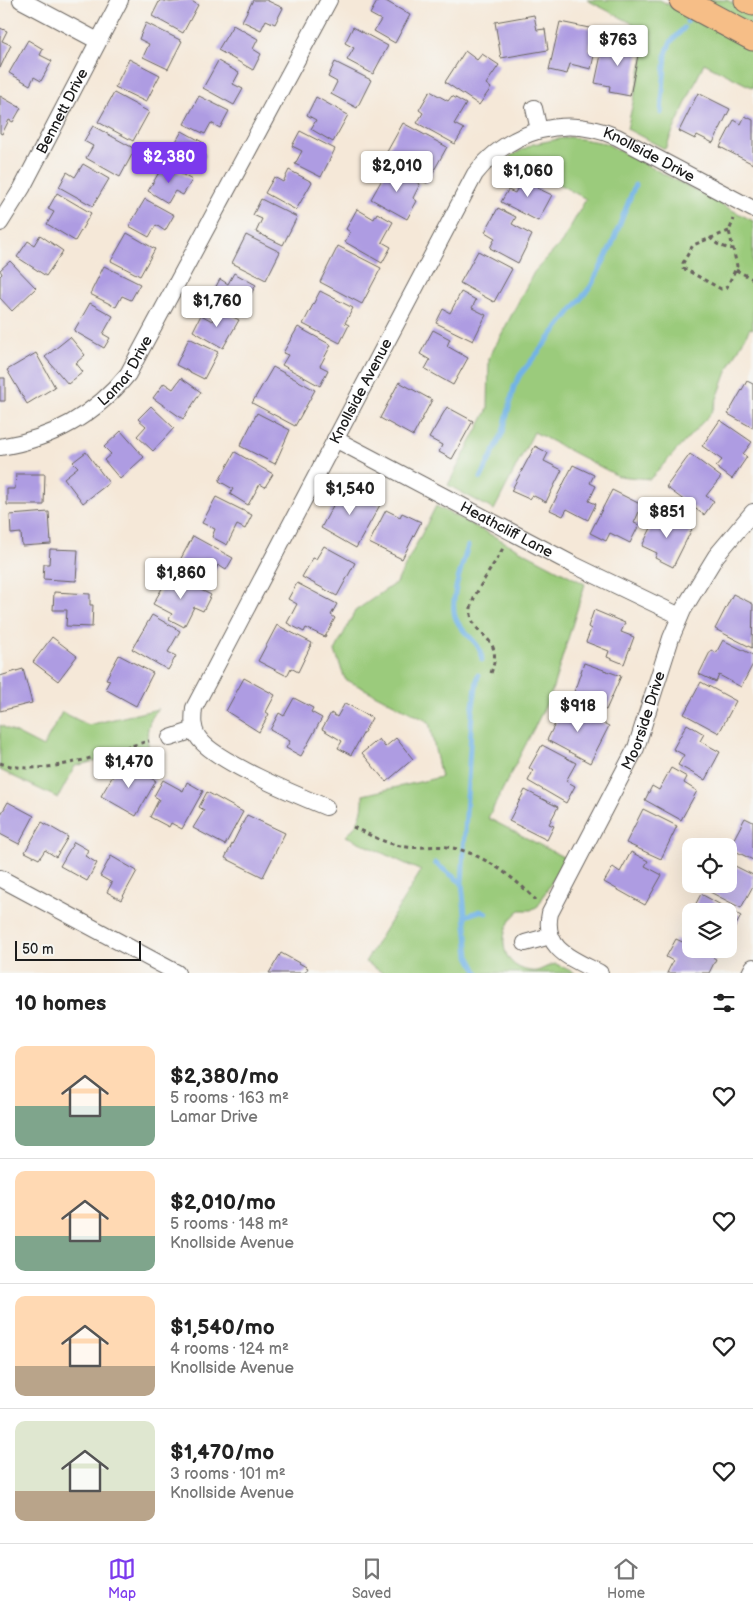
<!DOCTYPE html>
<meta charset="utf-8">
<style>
body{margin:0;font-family:"Balsamiq Sans",sans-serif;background:#f6f6f6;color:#222;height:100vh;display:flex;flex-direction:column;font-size:19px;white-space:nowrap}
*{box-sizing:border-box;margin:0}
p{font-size:16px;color:#767676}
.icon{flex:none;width:28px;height:28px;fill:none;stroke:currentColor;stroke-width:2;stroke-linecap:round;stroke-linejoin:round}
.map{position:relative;height:973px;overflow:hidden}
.drawer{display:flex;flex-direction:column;background:#fff;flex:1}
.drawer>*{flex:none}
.tools{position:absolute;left:682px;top:838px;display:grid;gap:10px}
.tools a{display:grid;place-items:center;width:55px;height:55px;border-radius:10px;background:#fff;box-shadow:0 5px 20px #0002;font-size:25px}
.scale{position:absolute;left:15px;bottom:12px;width:126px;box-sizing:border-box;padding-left:5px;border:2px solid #1c1c1c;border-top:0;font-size:14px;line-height:18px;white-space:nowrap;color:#1c1c1c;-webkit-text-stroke:4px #f6f6f2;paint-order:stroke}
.price{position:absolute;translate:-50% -42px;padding:0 11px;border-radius:5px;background:#fff;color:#222;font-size:16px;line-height:32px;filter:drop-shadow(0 1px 2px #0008)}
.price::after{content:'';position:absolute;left:50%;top:30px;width:15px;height:11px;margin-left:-8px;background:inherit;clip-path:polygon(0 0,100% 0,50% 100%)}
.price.active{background:#7c3aed;color:#fff}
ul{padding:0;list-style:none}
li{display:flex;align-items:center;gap:15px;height:125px;padding:0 15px}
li+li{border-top:1px solid #e0e0e0}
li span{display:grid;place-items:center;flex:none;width:140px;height:100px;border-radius:10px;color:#555}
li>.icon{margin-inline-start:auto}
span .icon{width:60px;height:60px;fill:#fffc;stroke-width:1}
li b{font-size:21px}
h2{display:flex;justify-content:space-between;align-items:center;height:60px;padding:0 15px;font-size:21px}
.dock{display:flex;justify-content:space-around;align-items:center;height:70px;border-top:1px solid #e0e0e0;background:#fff;font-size:14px;color:#767676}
.dock a{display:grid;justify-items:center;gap:2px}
.dock .active{color:#7c3aed}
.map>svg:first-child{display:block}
.green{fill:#9bcb7b;stroke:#5c744c}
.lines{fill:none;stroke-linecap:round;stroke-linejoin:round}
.stream{stroke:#72b3e6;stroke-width:5}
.building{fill:#ae9ce2}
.street-casing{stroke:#68635e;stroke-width:18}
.primary-casing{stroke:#68635e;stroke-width:27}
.path{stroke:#68635e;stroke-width:3;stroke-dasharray:4 4;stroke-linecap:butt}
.street{stroke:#fff;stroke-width:16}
.primary{stroke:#f6be87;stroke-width:25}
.labels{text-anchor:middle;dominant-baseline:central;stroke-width:4;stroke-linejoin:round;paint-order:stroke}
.street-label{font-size:15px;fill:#1c1c1c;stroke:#f6f6f2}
</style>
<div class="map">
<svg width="753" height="973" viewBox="0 0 753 973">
<rect width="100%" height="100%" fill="#f6f6f2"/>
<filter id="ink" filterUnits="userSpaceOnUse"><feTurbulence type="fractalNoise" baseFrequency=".02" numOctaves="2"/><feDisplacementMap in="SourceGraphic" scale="10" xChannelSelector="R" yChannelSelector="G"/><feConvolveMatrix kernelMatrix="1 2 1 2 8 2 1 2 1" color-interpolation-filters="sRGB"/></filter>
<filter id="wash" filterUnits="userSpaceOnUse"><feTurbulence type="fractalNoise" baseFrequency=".0096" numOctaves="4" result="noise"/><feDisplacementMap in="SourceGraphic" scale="20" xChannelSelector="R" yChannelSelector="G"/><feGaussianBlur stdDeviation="1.12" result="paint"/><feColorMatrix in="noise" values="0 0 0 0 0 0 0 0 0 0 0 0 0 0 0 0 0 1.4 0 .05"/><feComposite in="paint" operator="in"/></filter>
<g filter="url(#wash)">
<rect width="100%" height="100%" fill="#f5e8d8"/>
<path class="green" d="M587,0H660L753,50V88L704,63L665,149L627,129L649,32Z
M704,0H727L753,14V26Z
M569,137L605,143L753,221V329L750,328L728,369L712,412L650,479L618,476L534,432L494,510L448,485L488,409L489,358L534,272L562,242L586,199L509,157L533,144Z
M436,506L585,584L550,697L488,818L565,858L538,906L531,910H520C497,927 497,966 530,971C540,973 546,965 556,964L575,973H383L365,962L421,871L346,836C359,824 364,812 363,795L441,777L429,722L345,679L335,651L355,611L397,582Z
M158,709C148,721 145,732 149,748L75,766L58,798L0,770V725L43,747L62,712L88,725Z"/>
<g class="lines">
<path class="stream" d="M687,22L690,16
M661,113L666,54L670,43L684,28
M481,478L503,432L514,387L520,375L591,286L611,247L635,185
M468,546C463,564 448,601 456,619C463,636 481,640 482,660
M435,863L462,883
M466,916L480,911L486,913
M478,973L469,956L462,883L472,712L478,675"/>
</g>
<g id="blocks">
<path class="building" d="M160,0L170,2L190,0L198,5L183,33L152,16Z
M253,0H266L283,8L275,24L266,20L261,30L242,21Z
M378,0H384L410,15L395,43L374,31L381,20L370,14Z
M534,15L537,30L545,29L548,50L501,58L495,22Z
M560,22L594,29L589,50L595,51L591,69L570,64L567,74L549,70Z
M146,23L182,41L168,69L143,57L149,44L139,39Z
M233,25L258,39L253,49L261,54L253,70L218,50Z
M353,27L388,46L373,74L347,60L354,48L345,43Z
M0,28L7,31L2,41L11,45L0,68Z
M28,40L43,49L40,55L52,61L41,81L34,77L30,85L9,73Z
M613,40L640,45L630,96L609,92L610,86L595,83L602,50L611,52Z
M465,51L477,60L482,54L499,65L486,84L491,88L479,105L445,82Z
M129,59L160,75L146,102L115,87Z
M218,61L239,73L233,84L243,89L234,105L203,88Z
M335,62L371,80L357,108L331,94L337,82L328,77Z
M430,91L448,101L452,96L466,104L454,124L464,129L455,144L417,123L423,113L419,110Z
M114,93L149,112L133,141L98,122Z
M698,93L730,109L713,143L697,135L695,139L679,131Z
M0,96L21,108L13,122L9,120L2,134L0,133Z
M199,96L229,111L220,128L211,123L205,134L184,124Z
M316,97L348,115L333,142L311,129L316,120L307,115Z
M745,116L753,120V164L720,147L734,120L741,124Z
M403,123L447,147L427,183L383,159Z
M93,126L135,149L120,177L86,158L93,146L84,141Z
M182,131L204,143L199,151L206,155L196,172L167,157Z
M300,131L335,149L321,177L295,164L302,151L292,146Z
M83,164L109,179L93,206L59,187L67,172L75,177Z
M164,164L192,180L183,195L175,191L168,203L148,191Z
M389,167L420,184L413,198L417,201L407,219L371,199Z
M289,170L312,182L296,210L265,193L274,177L283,182Z
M526,172L541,180L537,188L552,195L538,221L501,202L508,190L515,193Z
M57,193L91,213L75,241L47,224L54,212L48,209Z
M145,199L174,215L165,231L156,225L149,237L129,226Z
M261,199L297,217L283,245L256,232L262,219L253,215Z
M498,208L516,217L512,224L532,235L518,263L490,248L495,238L485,232Z
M357,209L374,219L377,213L393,222L382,242L391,247L382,263L345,242L350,232L346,229Z
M127,233L155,249L140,276L111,261Z
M40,235L63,251L46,276L17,257L28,241L34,245Z
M246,235L280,252L266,280L232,263Z
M338,246L381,268L362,304L320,282Z
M478,251L512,269L494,302L460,283Z
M10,261L36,288L12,311L0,298V276L2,274L0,270Z
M104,266L140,284L131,300L122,296L116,307L90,294Z
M234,273L256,285L242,311L212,294L220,279L228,284Z
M320,291L353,308L345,323L349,325L340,343L303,324Z
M461,292L476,300L472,308L486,315L473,341L436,323L443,309L450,313Z
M90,303L113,316L103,334L110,338L104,348L74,331Z
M218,309L239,320L223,348L193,331L201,315L212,321Z
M298,327L331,345L320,366L328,370L320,386L282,365L288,355L283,353Z
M433,330L450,339L447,346L468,358L453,385L425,369L430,360L420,354Z
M70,337L85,355L76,363L83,372L68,384L45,357Z
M189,338L218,352L204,379L176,365Z
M36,353L55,387L27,404L7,370Z
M273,367L315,390L295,426L252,403Z
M0,378H5V401H0Z
M181,378L201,392L183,419L153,398L164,383L173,389Z
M747,381L753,384V428L728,414Z
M399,382L432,400L413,436L380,418Z
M151,406L174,428L153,451L137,436L146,426L138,419Z
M447,407L473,421L452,459L439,452L442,445L429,438Z
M257,413L290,430L275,464L240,446Z
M720,420L752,442L743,454L747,457L732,479L716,467L722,460L702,446Z
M121,431L144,457L120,479L104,460L111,454L104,447Z
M535,446L548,453L544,461L562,470L546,502L532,495L529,499L511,491Z
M86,452L109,483L83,503L64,478L78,467L73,462Z
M235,452L273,474L265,487L260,484L248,505L230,494L233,489L219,481Z
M690,454L721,477L706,496L714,501L704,515L666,487Z
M573,465L594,475L590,483L596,486L589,501L596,504L588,520L567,509L563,516L550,510Z
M16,474H45L44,505H7V489H15Z
M344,485L380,505L356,548L321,528Z
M612,490L642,505L634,523L639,525L630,543L610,533L606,541L590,533Z
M216,497L252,515L245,529L237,525L227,545L212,537L215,529L202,523Z
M386,510L400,517L402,513L421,522L402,559L369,543Z
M49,512L51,544L22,546L21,533L11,534L10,515Z
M659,512L692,529L673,567L655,558L657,553L642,546Z
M193,536L233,558L226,570L218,565L207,586L189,577L193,569L179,562Z
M324,546L355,563L337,596L302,577L313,558L316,559Z
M50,549L78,550L76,581L43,579L44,564H49Z
M173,576L211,595L203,611L194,607L184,627L169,619L172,614L153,604L164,585L167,587Z
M297,583L337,604L331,615L335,618L325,637L306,628L304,632L287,623L297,604L288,599Z
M54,592L90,594V605H93L92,627L66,626L67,610H53Z
M733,594L753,604L752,648L715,629Z
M594,610L625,623L621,632L634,637L624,664L607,657L609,651L586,642L591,629L588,627Z
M152,615L180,631L168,652L176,656L168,670L132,649Z
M277,625L312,643L298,672L291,668L287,676L258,661Z
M52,637L77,656L58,681L33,662Z
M723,640L753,655V664L741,687L719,675L716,682L699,674L711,650L716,653Z
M119,655L153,673L136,706L105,689L110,680L106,679Z
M584,663L621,676L606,710L572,698Z
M23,669L32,703L0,711V676Z
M244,678L275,695L266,712L269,714L259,732L226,711Z
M701,682L736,701L719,733L684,714Z
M294,698L313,708L311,712L322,718L301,756L286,748L290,741L270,730L279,713L284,716Z
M345,703L372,718L351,755L338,748L342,741L322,729L331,713L337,717Z
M565,704L609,726L590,763L547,740Z
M687,724L704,734L700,741L720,752L705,780L678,765L684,755L673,749Z
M396,738L413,759L386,782L362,753L379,739L385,747Z
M542,745L576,763L566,781L575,786L566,803L528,781L533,771L529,768Z
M121,762L156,781L136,816L101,796Z
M671,768L687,777L684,783L697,791L681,820L645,800L652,786L659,790Z
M163,780L183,791L187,782L203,791L182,829L171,823L169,827L150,817L159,799L154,796Z
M525,790L558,807L549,824L554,826L547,840L509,821Z
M207,792L243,812L225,845L193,828L204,810L199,807Z
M8,802L34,816L19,844L0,834V816Z
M643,809L677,826L661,859L626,843Z
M247,815L285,833L263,877L225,858Z
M745,818L753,822V860L729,848Z
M42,822L68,837L56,857L45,850L39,859L25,852Z
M74,842L88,850L85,856L97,863L87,881L60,866Z
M631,852L648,861L645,866L662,875L645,905L604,882L613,867L620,872Z
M111,856L137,871L121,900L107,892L112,883L100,876Z
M729,863L753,875V886L741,908L710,892L715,884H729Z
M701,894L741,916L729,938V911H692Z
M676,939L691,946V949H696L716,959L709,973H667L673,961L666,957Z
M281,953L308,968L305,973H269Z"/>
</g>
</g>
<g filter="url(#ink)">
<use href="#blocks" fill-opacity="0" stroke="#68635e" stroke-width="1"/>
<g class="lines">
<defs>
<g id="street">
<path d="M21,0L98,41"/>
<path d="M534,108L539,130"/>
<path id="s1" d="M0,223L22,188L120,0"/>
<path id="s2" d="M335,439L574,565L680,616"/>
<path id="s3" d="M0,447C51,439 95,415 128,374L329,0"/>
<path d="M170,738L194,730"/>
<path id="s4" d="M326,807C299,796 212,760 198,737C192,728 193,718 194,708L475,174C510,130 565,114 617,137L753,209"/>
<path d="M0,878L177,973"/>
<path d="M525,943L550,936"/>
<path id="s5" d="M600,973C573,959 542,950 550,913L636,748L671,638L683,610L716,556L753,512"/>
<path d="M750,973L753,967"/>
</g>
<path id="primary" d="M682,0L753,38
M747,0L753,3"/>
</defs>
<use href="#street" class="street-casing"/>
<use href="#primary" class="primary-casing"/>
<path class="path" d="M729,231L693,245L683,263V268L721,289L727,287L737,266L729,231L734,219
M710,237C716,245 724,248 734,249
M736,270L753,279
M491,673C506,632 468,639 471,608C473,593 497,561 504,546
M0,763C44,779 105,752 149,741
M353,827C370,835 388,845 407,847C422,849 437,844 453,848C483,854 515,878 536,900"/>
<use href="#street" class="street"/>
<use href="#primary" class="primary"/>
</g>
</g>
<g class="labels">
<g class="street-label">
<text stroke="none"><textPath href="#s1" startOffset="128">Bennett Drive</textPath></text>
<text stroke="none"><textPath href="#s4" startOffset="975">Knollside Drive</textPath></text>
<text stroke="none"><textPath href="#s3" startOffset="152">Lamar Drive</textPath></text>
<text stroke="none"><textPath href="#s4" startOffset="535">Knollside Avenue</textPath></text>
<text stroke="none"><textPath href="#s2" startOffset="194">Heathcliff Lane</textPath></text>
<text stroke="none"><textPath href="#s5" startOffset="301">Moorside Drive</textPath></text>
</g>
</g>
</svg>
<div class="tools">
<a><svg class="icon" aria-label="locate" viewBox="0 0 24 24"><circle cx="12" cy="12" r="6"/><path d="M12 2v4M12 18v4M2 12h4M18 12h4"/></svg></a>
<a><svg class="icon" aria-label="layers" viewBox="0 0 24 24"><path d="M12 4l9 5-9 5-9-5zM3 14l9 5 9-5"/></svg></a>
</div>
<div class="scale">50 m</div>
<b class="price" style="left:618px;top:67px">$763</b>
<b class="price active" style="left:169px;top:184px">$2,380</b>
<b class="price" style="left:397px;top:193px">$2,010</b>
<b class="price" style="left:528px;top:198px">$1,060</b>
<b class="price" style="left:217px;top:328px">$1,760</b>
<b class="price" style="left:350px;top:516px">$1,540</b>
<b class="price" style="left:667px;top:539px">$851</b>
<b class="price" style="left:181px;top:600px">$1,860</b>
<b class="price" style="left:578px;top:733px">$918</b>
<b class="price" style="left:129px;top:789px">$1,470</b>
</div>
<section class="drawer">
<h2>10 homes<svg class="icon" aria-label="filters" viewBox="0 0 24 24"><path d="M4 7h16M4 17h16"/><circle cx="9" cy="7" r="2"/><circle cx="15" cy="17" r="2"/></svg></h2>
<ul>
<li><span style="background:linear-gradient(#ffd9b3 60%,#7fa58c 0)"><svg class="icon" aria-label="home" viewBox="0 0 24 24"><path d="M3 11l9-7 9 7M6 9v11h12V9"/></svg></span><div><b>$2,380/mo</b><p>5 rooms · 163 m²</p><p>Lamar Drive</p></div><svg class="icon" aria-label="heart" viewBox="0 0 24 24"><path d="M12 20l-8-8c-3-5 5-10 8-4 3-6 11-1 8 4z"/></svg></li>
<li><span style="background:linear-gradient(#ffd9b3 65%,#7fa58c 0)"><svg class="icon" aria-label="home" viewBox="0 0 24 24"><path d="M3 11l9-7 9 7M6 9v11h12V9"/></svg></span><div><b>$2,010/mo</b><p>5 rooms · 148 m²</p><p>Knollside Avenue</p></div><svg class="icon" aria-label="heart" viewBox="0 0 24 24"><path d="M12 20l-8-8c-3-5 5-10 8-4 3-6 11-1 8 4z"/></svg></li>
<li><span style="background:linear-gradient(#ffd9b3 70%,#b9a48a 0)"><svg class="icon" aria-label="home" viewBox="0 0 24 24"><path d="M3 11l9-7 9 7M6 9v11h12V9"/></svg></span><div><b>$1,540/mo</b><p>4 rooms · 124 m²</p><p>Knollside Avenue</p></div><svg class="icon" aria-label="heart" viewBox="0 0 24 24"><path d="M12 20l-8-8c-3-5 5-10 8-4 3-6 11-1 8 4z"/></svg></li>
<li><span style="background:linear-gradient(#dfe7d0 70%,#b9a48a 0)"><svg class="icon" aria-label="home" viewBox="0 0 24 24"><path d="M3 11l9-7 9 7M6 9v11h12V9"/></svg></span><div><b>$1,470/mo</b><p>3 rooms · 101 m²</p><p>Knollside Avenue</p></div><svg class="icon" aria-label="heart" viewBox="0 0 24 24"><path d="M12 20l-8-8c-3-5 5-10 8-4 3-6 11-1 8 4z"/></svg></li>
</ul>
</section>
<nav class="dock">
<a class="active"><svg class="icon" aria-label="map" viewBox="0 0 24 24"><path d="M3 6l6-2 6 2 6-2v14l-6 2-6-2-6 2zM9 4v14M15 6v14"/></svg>Map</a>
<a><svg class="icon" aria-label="saved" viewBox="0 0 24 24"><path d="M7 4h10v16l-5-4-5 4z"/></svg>Saved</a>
<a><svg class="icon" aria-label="home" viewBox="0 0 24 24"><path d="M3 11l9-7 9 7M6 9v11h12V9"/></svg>Home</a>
</nav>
